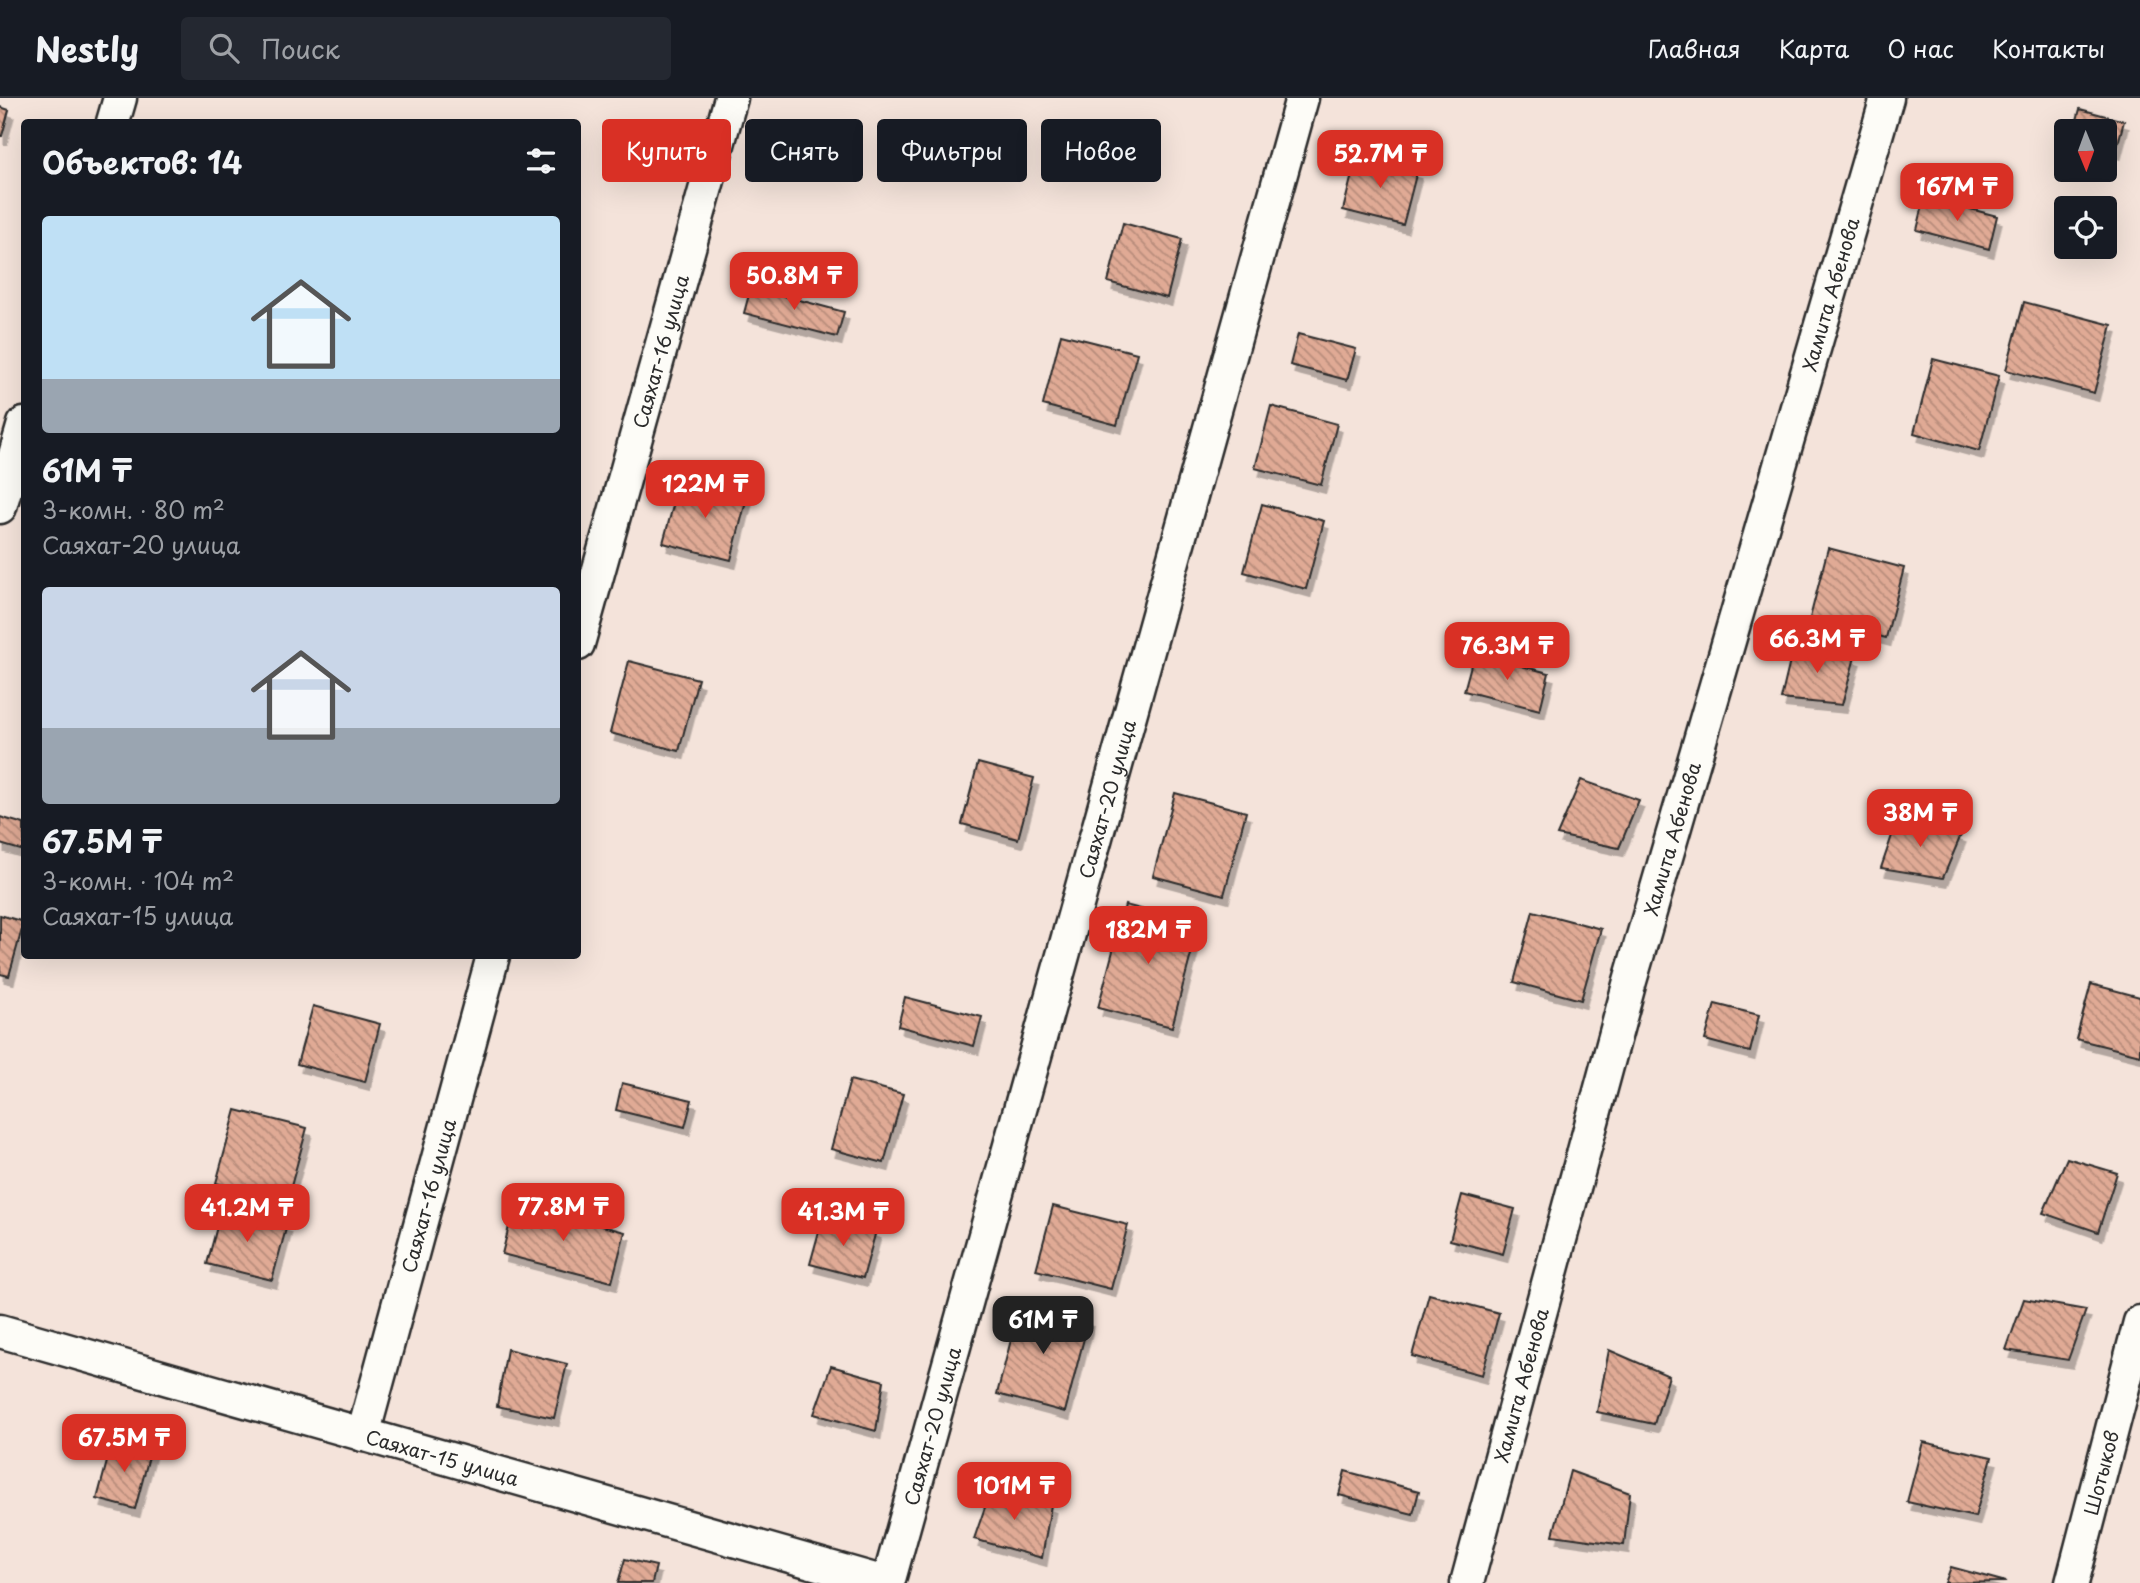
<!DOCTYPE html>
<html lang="ru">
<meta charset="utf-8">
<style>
body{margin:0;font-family:"Playpen Sans",sans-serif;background:#242831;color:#f1f3f6;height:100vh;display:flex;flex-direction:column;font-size:26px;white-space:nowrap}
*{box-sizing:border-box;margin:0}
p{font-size:23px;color:#9ea1a6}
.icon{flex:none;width:38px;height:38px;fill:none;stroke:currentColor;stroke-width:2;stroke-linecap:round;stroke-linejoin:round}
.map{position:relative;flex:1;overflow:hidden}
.side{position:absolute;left:21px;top:21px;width:560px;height:840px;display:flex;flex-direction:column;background:#171b24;border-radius:7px;box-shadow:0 7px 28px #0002}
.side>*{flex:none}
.banner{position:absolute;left:602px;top:21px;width:665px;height:63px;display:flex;gap:14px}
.needle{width:46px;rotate:179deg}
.controls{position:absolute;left:2054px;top:21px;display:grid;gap:14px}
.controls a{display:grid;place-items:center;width:63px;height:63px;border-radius:7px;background:#171b24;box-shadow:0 7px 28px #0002;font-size:35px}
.price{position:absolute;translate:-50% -60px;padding:0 16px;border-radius:14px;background:#d93025;color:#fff;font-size:23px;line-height:46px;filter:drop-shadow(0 2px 4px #0008)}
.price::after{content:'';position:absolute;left:50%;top:42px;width:21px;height:16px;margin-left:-10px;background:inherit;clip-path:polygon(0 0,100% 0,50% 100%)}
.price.current{background:#222;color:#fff}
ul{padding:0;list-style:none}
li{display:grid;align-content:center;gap:14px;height:371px;padding:0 21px}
li span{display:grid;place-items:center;height:217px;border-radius:7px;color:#555}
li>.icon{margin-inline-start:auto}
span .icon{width:126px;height:126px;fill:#fffc;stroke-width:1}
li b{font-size:30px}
h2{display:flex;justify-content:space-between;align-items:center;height:84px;padding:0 21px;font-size:30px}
.tag{padding:0 24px;border-radius:7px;background:#171b24;box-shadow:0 7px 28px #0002;font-size:24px;line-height:63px}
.tag.current{background:#d93025;color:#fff}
header{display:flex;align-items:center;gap:42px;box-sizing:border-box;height:98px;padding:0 35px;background:#171b24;border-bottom:2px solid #363941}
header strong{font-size:33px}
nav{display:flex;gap:38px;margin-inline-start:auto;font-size:24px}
.search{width:490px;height:63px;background:#242831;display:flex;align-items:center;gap:18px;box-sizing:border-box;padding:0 24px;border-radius:7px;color:#9ea1a6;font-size:26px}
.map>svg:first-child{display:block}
.building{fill:url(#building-back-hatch);stroke:#2b2b2b;stroke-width:2;filter:url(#shadow)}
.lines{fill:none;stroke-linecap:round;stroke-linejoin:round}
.minor-casing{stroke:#2b2b2b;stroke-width:37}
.minor{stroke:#fdfcf7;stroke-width:32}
.labels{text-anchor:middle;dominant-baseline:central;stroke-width:5;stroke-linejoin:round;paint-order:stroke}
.street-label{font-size:19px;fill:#2b2b2b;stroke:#fdfcf7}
</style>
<header>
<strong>Nestly</strong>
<div class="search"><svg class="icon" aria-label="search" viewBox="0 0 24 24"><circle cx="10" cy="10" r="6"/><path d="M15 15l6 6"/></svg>Поиск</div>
<nav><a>Главная</a><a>Карта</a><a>О нас</a><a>Контакты</a></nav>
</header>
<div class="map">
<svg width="2140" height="1485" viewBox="0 0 2140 1485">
<defs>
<pattern id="building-back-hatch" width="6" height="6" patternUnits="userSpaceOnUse" patternTransform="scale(1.75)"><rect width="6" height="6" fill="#e0aa95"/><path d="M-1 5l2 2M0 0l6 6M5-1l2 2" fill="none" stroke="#b68b7a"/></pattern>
<filter id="shadow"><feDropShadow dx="4.5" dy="8" stdDeviation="0" flood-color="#0004"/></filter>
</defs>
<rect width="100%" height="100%" fill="#f4e3da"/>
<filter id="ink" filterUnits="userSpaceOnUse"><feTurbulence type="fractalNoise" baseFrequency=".0143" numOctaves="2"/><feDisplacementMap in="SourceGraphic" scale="14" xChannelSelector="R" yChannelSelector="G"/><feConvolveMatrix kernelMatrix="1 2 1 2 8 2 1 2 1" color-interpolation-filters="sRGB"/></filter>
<g filter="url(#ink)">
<path class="building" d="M0,9L9,12L2,38H0Z
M2080,11L2124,23L2116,53L2105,50V33H2074Z
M1357,57L1417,73L1403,127L1343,112Z
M1925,99L1997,118L1989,151L1917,132Z
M1123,125L1182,141L1167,200L1108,184Z
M751,189L844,214L837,239L744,215Z
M2024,204L2112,227L2094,295L2006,272Z
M1061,236L1137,255L1117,327L1043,307Z
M1298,236L1356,251L1347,282L1290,267Z
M1933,261L1999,278L1979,353L1914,335Z
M1271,308L1337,326L1321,387L1255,370Z
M680,382L747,399L731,462L663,445Z
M1262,406L1324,423L1306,491L1244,474Z
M1828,450L1904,470L1886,540L1810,520Z
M1795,542L1855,559L1842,607L1781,601Z
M1474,556L1549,575L1540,612L1464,593Z
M629,563L698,581L679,653L610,635Z
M978,665L1034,680L1018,741L962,726Z
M1581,682L1639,702L1619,750L1557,737Z
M1175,695L1246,714L1224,797L1153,778Z
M1899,717L1961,737L1943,780L1881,770Z
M0,719L24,726V753L0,746Z
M1125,807L1199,826L1172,929L1098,910Z
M1533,813L1601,831L1581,902L1514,884Z
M0,817L24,824L9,878L0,876Z
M2091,886L2140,899V957L2076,941Z
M905,899L982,919L974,948L898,928Z
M1715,906L1759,917L1750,954L1705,942Z
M313,908L380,926L365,984L297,966Z
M850,982L903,996L884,1065L831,1051Z
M622,985L692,1002L685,1029L616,1012Z
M236,1012L307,1030L287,1103L216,1085Z
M2067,1060L2117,1075L2098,1134L2043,1115Z
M1462,1097L1515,1111L1503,1156L1450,1142Z
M515,1105L625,1134L612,1184L502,1156Z
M1053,1108L1128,1127L1111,1191L1036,1172Z
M222,1110L287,1127L272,1182L207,1166Z
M823,1119L876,1133L863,1180L810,1166Z
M1429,1196L1499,1215L1482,1277L1412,1258Z
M2024,1201L2086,1212L2068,1262L2006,1252Z
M1021,1203L1089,1221L1065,1314L997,1296Z
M507,1251L567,1266L554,1320L497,1308Z
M1609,1252L1669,1278L1654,1326L1597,1314Z
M831,1268L884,1283L876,1333L814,1316Z
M113,1341L151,1351L135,1411L97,1401Z
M1923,1344L1992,1359L1975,1419L1907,1404Z
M1345,1373L1419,1393L1413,1416L1339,1397Z
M1570,1373L1630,1395L1624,1447L1553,1437Z
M993,1386L1051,1407L1042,1460L974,1441Z
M625,1461L656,1468L652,1485H618Z
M1951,1469L2006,1484L1945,1485Z"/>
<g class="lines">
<defs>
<g id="minor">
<path d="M113,24L120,0"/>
<path d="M0,409L24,326"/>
<path id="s1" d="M578,546L731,0"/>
<path id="s2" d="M0,1233L885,1485"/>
<path id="s3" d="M363,1337L493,858"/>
<path id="s4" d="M888,1485L1302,0"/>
<path id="s5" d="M1467,1485L1630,883L1887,0"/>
<path id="s6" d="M2072,1485L2140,1224"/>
</g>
</defs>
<use href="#minor" class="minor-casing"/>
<use href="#minor" class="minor"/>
</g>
</g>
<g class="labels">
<g class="street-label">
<text stroke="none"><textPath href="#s5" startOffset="1339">Хамита Абенова</textPath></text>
<text stroke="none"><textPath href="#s1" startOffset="304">Саяхат-16 улица</textPath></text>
<text stroke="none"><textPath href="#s4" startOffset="814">Саяхат-20 улица</textPath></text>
<text stroke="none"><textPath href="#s5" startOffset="772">Хамита Абенова</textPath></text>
<text stroke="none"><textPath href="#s3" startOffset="248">Саяхат-16 улица</textPath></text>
<text stroke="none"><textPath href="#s5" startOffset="205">Хамита Абенова</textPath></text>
<text stroke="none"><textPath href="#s4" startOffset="163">Саяхат-20 улица</textPath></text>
<text stroke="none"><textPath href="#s2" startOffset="460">Саяхат-15 улица</textPath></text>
<text stroke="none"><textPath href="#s6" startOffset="114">Шотыков</textPath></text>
</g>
</g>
</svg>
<div class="controls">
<a><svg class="needle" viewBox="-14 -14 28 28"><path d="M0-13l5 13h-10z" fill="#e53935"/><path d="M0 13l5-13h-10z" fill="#9ea1a6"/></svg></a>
<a><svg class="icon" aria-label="locate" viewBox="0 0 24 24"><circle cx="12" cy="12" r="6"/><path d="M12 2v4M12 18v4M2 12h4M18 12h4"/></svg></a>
</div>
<b class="price" style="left:1380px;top:92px">52.7M ₸</b>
<b class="price" style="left:1957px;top:125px">167M ₸</b>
<b class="price" style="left:794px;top:214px">50.8M ₸</b>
<b class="price" style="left:705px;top:422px">122M ₸</b>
<b class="price" style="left:1817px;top:577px">66.3M ₸</b>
<b class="price" style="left:1507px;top:584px">76.3M ₸</b>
<b class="price" style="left:1920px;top:751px">38M ₸</b>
<b class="price" style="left:1148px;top:868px">182M ₸</b>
<b class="price" style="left:563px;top:1145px">77.8M ₸</b>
<b class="price" style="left:247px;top:1146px">41.2M ₸</b>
<b class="price" style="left:843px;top:1150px">41.3M ₸</b>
<b class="price current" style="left:1043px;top:1258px">61M ₸</b>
<b class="price" style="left:124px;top:1376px">67.5M ₸</b>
<b class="price" style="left:1014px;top:1424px">101M ₸</b>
<div class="banner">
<a class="tag current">Купить</a>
<a class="tag">Снять</a>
<a class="tag">Фильтры</a>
<a class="tag">Новое</a>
</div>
<section class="side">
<h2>Объектов: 14<svg class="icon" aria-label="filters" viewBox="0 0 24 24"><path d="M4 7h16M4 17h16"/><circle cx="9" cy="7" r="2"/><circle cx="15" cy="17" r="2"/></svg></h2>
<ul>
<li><span style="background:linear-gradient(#bfe0f5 75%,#9aa5b1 0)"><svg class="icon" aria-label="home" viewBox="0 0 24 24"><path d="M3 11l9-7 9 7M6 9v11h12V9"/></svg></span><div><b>61M ₸</b><p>3-комн. · 80 m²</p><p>Саяхат-20 улица</p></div></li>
<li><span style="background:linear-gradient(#c9d6e8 65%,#9aa5b1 0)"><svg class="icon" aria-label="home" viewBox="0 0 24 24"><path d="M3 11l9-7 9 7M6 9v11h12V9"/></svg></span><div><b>67.5M ₸</b><p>3-комн. · 104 m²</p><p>Саяхат-15 улица</p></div></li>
</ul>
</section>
</div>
